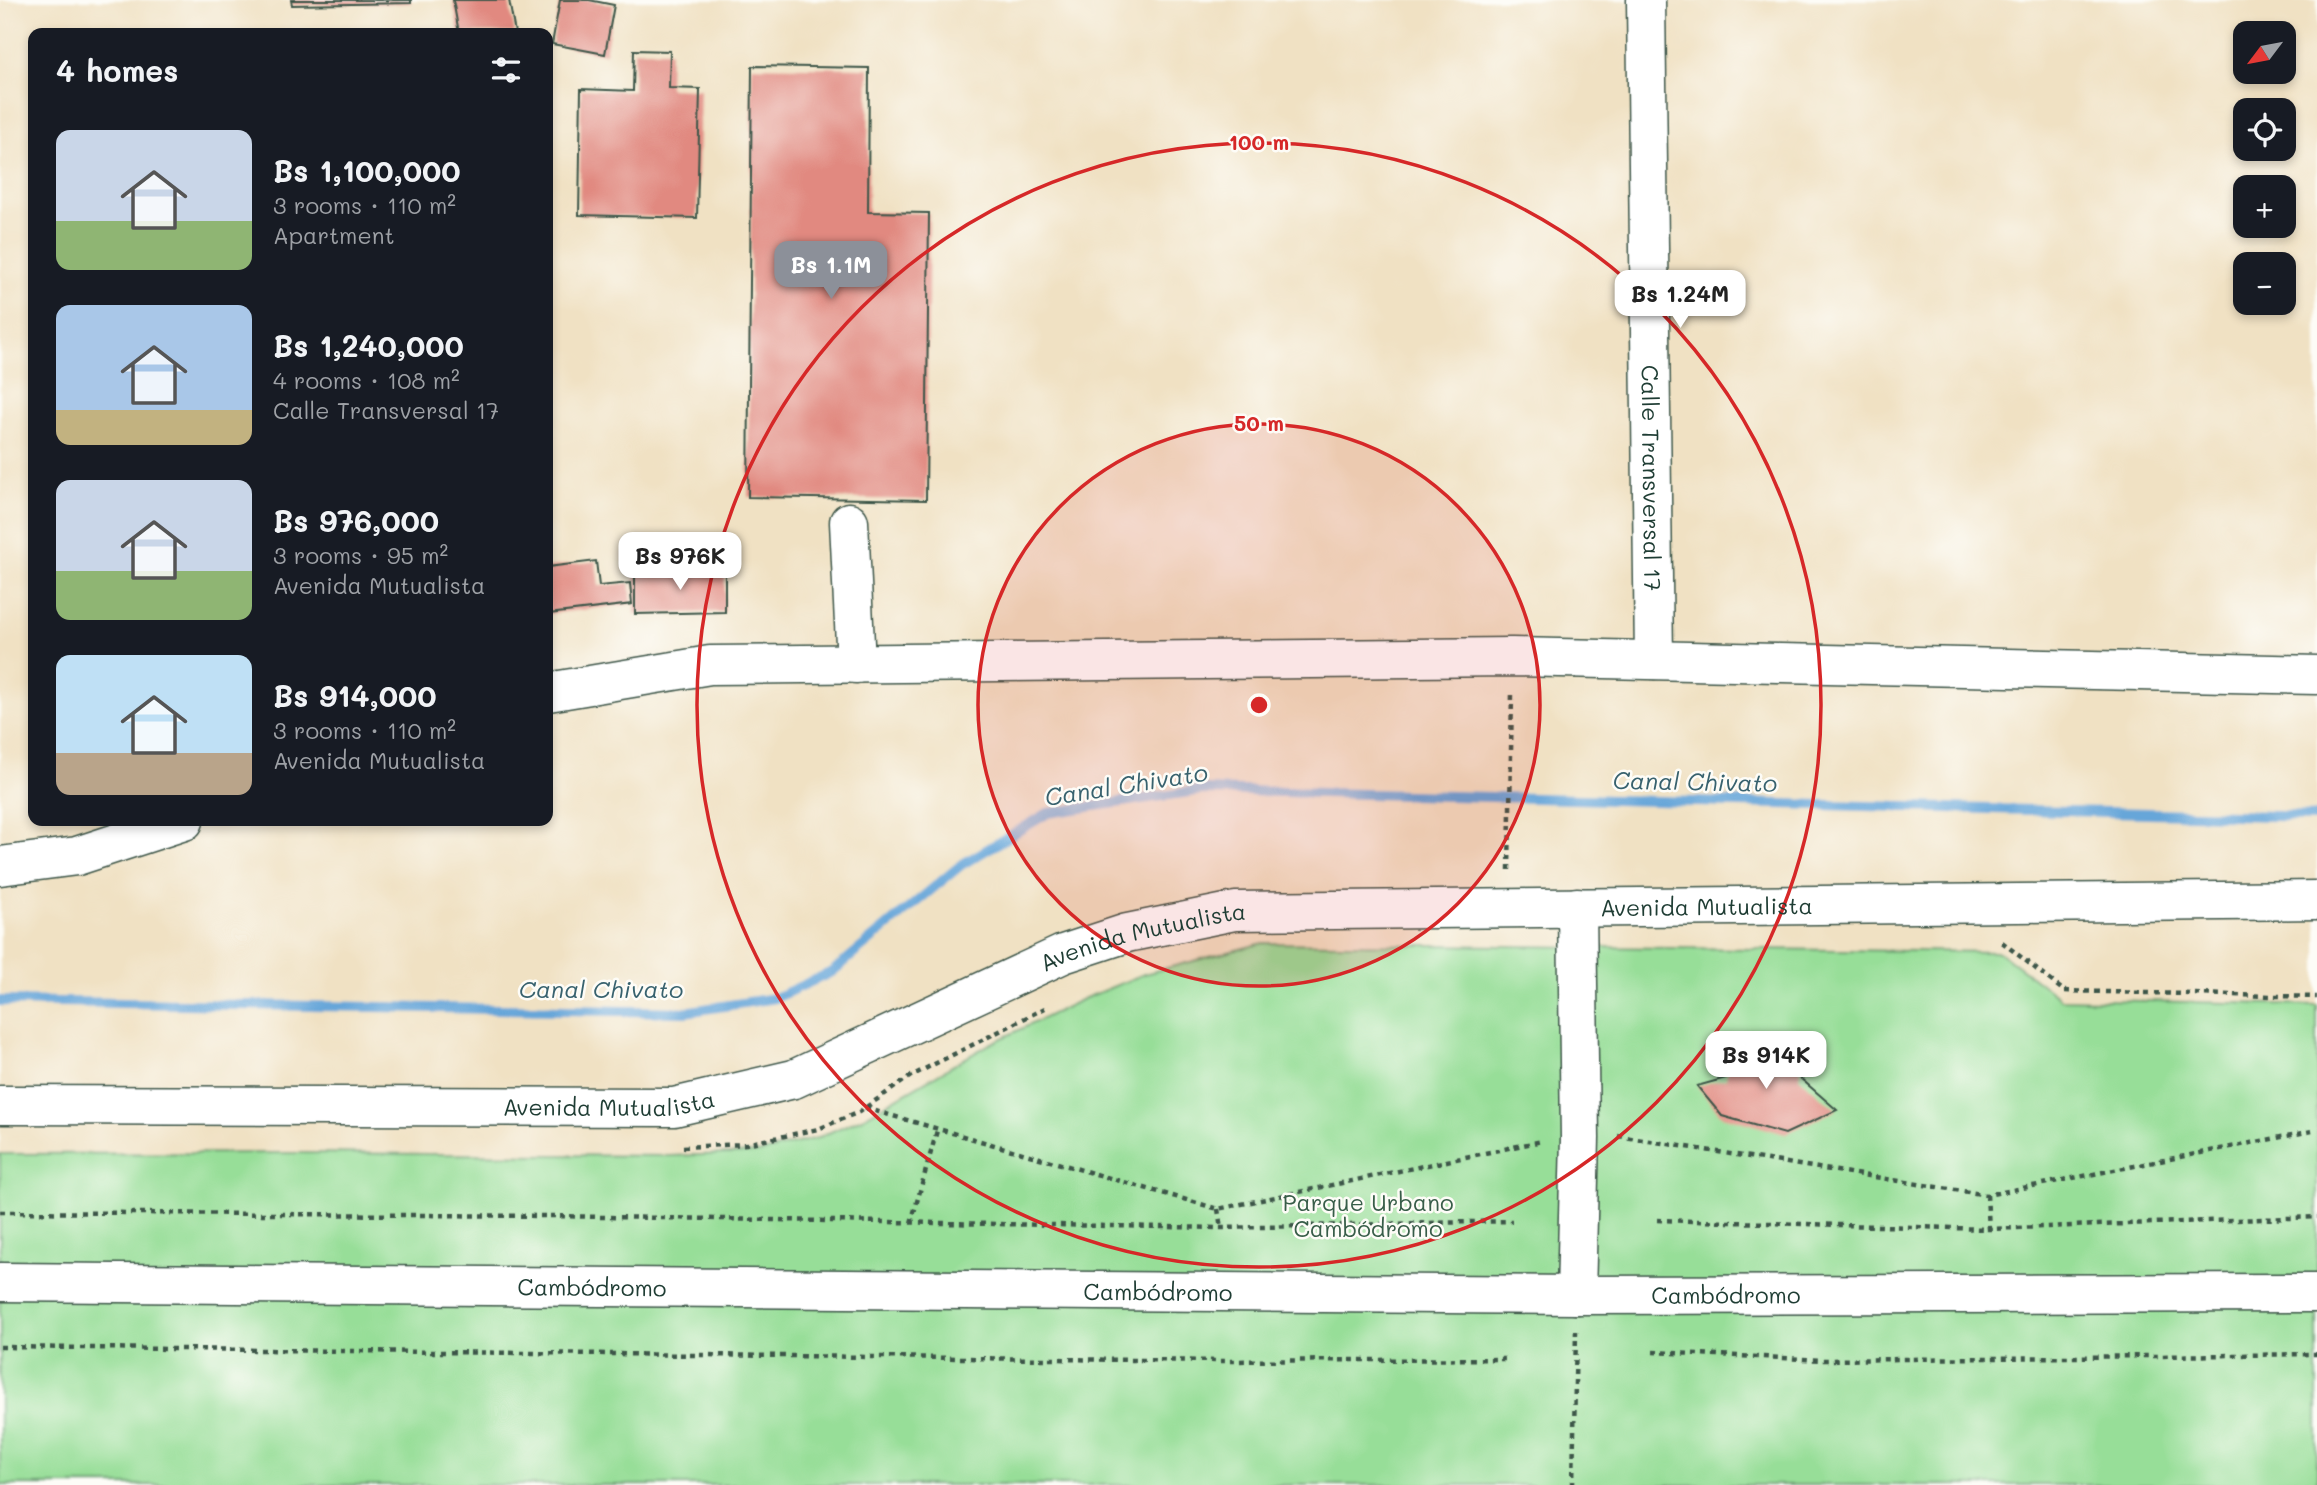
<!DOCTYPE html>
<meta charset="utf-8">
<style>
body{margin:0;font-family:Mali,sans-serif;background:#20242c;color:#f1f3f6;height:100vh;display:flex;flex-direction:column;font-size:26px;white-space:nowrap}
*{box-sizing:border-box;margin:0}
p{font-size:23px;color:#9ea1a6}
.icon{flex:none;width:38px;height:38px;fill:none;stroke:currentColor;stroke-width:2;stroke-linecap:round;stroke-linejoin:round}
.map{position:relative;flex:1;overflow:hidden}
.panel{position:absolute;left:28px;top:28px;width:525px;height:798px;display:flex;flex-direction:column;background:#171b24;border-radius:14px;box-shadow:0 4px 10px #0003}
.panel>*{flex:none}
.needle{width:46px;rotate:238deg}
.controls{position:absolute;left:2233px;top:21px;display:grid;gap:14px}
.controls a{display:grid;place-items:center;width:63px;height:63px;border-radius:14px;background:#171b24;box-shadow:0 4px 10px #0003;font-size:35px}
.price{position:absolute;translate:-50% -60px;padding:0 16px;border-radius:14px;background:#fff;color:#222;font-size:23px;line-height:46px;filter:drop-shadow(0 2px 4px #0008)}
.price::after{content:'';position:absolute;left:50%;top:42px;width:21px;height:16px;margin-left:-10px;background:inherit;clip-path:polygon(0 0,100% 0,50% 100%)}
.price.active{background:#8c9099;color:#fff}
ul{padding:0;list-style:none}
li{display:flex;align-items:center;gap:21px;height:175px;padding:0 28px}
li span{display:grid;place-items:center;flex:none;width:196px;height:140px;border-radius:14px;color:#555}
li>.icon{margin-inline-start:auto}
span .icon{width:84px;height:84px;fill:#fffc;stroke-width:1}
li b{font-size:30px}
h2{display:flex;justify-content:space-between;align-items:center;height:84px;padding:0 28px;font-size:30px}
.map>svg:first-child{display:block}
.green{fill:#97de98;stroke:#5b8e66;stroke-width:2}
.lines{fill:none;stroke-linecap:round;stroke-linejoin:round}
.stream{stroke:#66a6d9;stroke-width:10}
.building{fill:#e18980}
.minor-casing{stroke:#3e5649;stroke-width:41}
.major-casing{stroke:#3e5649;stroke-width:41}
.path{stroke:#3e5649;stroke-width:4.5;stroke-dasharray:5 5;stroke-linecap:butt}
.minor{stroke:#fff;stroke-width:38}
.major{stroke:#fff;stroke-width:38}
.ring{fill:none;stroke:#d62828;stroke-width:3.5}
.labels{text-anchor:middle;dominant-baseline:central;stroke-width:5;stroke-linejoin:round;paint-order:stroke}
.street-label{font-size:23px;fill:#1f3d34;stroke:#fdfcf7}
.park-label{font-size:23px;fill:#375d48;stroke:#fdfcf7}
.water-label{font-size:24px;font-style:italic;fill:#38626e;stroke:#fdfcf7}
.centre{fill:#d62828;stroke:#fdfcf7;stroke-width:3.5}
.ring-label{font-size:21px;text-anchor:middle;font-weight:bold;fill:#d62828;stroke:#fdfcf7;stroke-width:5;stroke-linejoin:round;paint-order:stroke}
</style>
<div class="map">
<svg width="2317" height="1485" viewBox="0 0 2317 1485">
<rect width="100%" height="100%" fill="#fdfcf7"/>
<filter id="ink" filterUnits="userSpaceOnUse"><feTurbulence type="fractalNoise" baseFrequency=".0143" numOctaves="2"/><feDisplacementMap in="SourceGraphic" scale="14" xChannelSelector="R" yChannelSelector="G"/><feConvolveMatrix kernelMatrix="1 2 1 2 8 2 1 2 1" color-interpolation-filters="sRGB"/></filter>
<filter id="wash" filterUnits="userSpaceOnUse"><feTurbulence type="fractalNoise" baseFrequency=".00686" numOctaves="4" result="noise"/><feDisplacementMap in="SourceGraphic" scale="28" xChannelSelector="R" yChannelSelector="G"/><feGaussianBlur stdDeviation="1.57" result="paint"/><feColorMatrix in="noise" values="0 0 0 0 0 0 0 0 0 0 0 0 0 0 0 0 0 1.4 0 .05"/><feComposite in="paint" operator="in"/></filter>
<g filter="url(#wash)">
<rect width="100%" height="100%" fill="#f0e1c3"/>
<path class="green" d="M1263,943L1999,952L2061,999L2317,1005V1485H0V1154L297,1153L669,1156L759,1153L817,1138L864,1117L990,1044L1083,999L1144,974Z"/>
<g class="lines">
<path class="stream" d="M0,1001L685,1012L775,998L832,972L961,865L1048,813L1203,790L2317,817"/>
</g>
<g id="blocks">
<path class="building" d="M291,0H411V3L292,5Z
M453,0H509L515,33H459Z
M560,0H589L614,5L605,54L552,44Z
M634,50L670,51L669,88L700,89L697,218L579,215L581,89L633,91Z
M752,66L869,68L868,212L929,213L926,500L748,497Z
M596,561L599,586L630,583L632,604L548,614V567Z
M725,570V612L635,614V572Z
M1733,1043L1802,1058L1799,1077L1837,1110L1785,1134L1722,1116L1697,1086L1726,1078Z"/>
</g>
</g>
<g filter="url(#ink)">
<use href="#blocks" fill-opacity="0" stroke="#3e5649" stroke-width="2"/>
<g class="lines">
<defs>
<g id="minor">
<path id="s1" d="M1646,0L1654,660"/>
<path d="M849,522L856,664"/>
<path id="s2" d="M0,1282L1576,1295L2317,1293"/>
<path d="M1576,1295L1580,1138L1577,907"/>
</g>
<g id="major">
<path d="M548,692L710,665L1512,657L2317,675"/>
<path d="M0,866L77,856L184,821"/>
<path id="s3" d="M0,1105L674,1107L794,1079L1063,954L1127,933L1235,911L2317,900"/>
</g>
</defs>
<use href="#minor" class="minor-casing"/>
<use href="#major" class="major-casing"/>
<path class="path" d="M1509,870L1512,693
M2002,942L2064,991L2317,997
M865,1108L1218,1209L1542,1141
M1618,1136L1987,1195L2317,1130
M683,1147L746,1144L818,1129L859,1112L911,1076L1045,1008
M1987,1195L1989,1229
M1218,1209L1221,1228
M0,1212L551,1216L1221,1228L1512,1221
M1657,1220L1989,1229L2317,1217
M911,1223L938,1127
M0,1347L1224,1361L1508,1359
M1653,1352L1825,1360L2317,1354
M1573,1485L1576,1331"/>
<use href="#minor" class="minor"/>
<use href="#major" class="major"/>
</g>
</g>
<circle cx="1259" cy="705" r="281" fill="#d62828" fill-opacity=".12"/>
<g class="ring">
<circle cx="1259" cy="705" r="281"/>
<circle cx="1259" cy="705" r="562"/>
</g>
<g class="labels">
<g class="street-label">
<text stroke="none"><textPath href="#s1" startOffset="478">Calle Transversal 17</textPath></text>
<text stroke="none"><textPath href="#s3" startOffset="1743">Avenida Mutualista</textPath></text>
<text stroke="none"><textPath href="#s3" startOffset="1176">Avenida Mutualista</textPath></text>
<text stroke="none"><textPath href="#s3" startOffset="609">Avenida Mutualista</textPath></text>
<text stroke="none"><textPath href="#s2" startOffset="592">Cambódromo</textPath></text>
<text stroke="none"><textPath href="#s2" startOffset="1158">Cambódromo</textPath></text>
<text stroke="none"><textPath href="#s2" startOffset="1726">Cambódromo</textPath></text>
</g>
<g class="park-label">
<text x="1368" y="1202">Parque Urbano<tspan x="1368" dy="26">Cambódromo</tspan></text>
</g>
<g class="water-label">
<text transform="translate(1695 781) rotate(1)">Canal Chivato</text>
<text transform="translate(1126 784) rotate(-9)">Canal Chivato</text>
<text x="601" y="988">Canal Chivato</text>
</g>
</g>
<circle cx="1259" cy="705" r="10" class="centre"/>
<g class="ring-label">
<text x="1259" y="150">100 m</text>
<text x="1259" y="431">50 m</text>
</g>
</svg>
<div class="controls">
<a><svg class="needle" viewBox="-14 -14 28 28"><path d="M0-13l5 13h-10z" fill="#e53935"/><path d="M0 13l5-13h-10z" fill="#9ea1a6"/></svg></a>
<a><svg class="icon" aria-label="locate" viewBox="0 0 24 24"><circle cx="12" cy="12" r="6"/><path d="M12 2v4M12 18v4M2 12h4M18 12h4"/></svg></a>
<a>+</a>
<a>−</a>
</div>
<b class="price active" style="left:831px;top:301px">Bs 1.1M</b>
<b class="price" style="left:1680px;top:330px">Bs 1.24M</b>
<b class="price" style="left:680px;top:592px">Bs 976K</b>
<b class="price" style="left:1766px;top:1091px">Bs 914K</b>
<section class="panel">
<h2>4 homes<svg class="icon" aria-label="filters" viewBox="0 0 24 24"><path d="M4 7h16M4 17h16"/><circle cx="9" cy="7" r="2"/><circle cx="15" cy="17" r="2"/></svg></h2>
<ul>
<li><span style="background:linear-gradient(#c9d6e8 65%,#8fb573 0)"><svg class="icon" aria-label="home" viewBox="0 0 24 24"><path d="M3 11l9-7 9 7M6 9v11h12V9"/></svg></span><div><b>Bs 1,100,000</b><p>3 rooms · 110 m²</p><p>Apartment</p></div></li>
<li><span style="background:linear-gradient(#a9c7e8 75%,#c2b280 0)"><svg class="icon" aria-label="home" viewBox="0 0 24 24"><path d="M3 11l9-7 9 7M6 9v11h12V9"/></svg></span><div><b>Bs 1,240,000</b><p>4 rooms · 108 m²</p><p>Calle Transversal 17</p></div></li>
<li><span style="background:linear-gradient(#c9d6e8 65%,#8fb573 0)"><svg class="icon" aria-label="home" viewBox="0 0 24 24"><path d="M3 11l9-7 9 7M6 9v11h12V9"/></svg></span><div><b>Bs 976,000</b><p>3 rooms · 95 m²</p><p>Avenida Mutualista</p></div></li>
<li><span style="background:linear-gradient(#bfe0f5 70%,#b9a48a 0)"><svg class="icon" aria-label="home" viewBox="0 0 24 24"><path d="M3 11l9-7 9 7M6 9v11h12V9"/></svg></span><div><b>Bs 914,000</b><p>3 rooms · 110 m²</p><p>Avenida Mutualista</p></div></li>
</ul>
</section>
</div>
